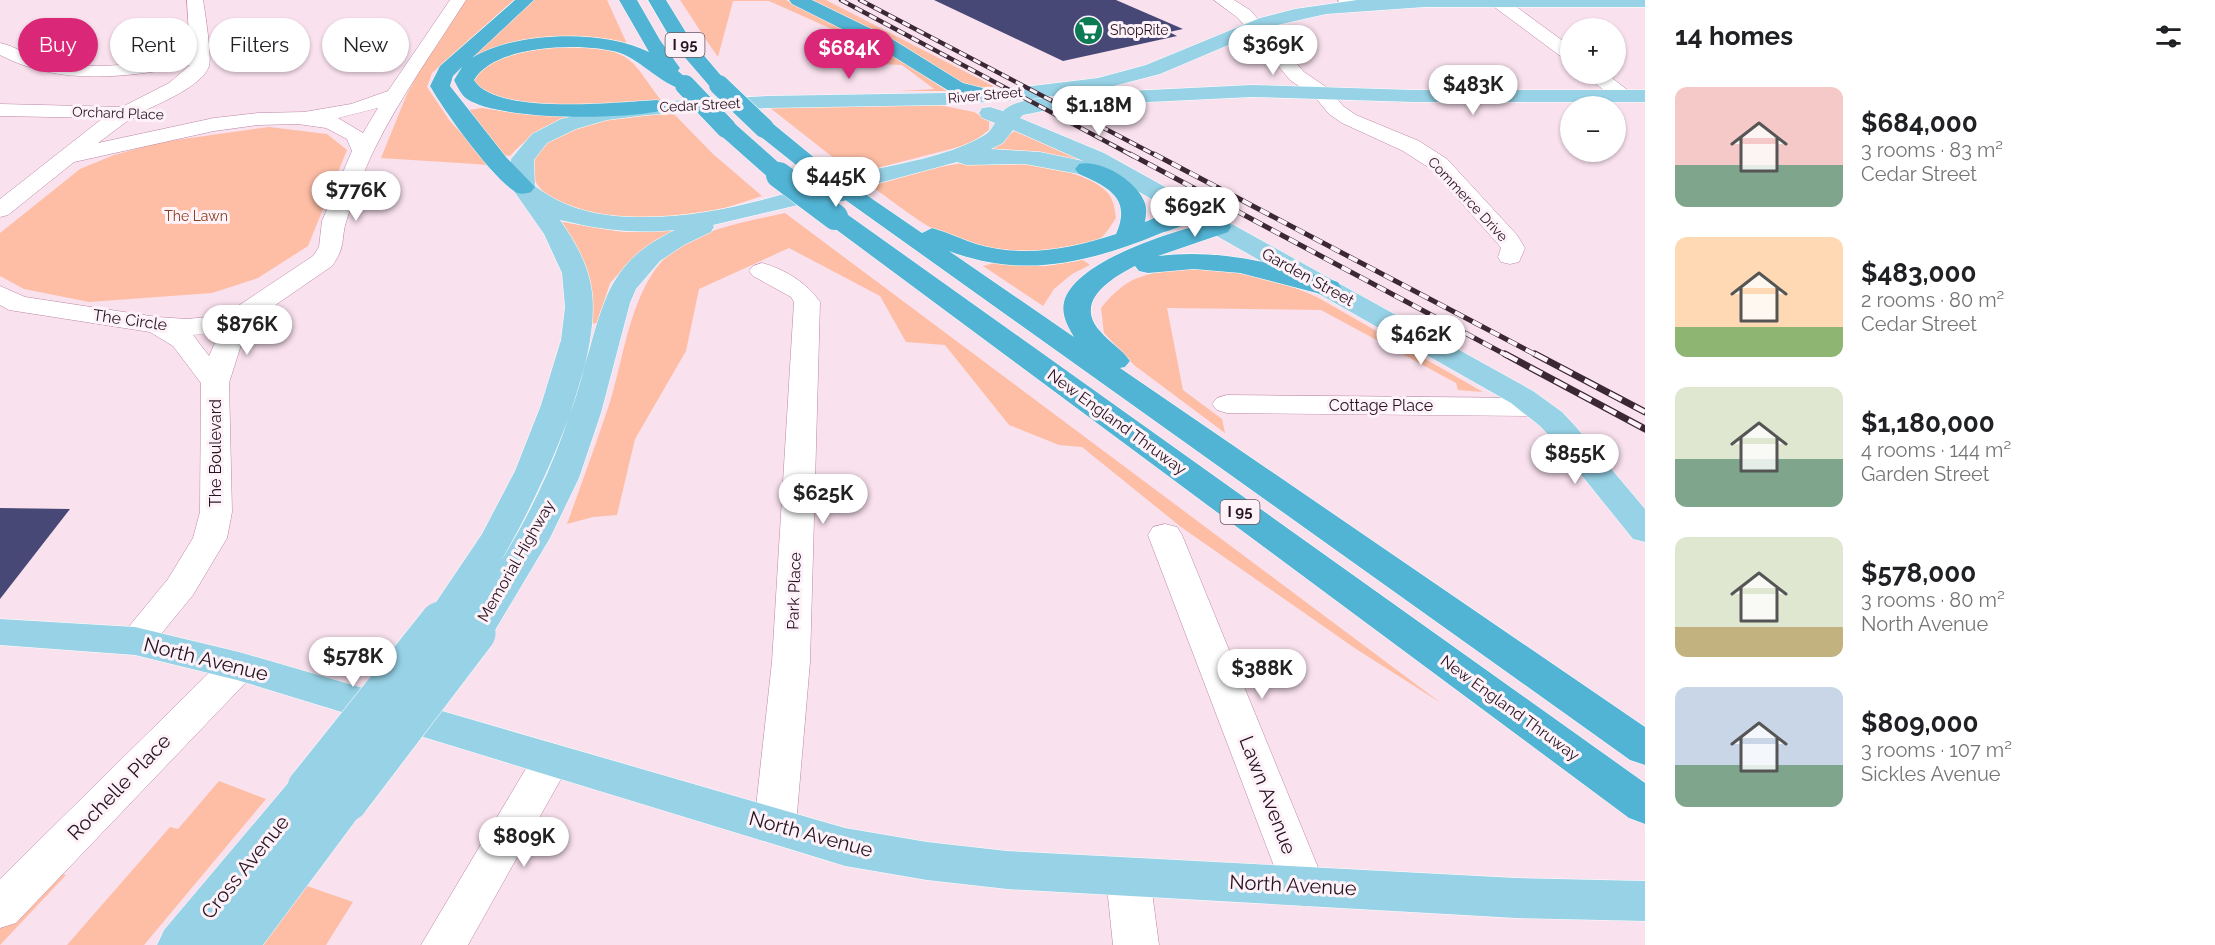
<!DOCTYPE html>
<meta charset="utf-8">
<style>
body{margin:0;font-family:Raleway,sans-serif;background:#f6f6f6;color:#202124;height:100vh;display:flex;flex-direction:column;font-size:22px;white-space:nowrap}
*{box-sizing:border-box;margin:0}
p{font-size:20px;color:#757577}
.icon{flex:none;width:33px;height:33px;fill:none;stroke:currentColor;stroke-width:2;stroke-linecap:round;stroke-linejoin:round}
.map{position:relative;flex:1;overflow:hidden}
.side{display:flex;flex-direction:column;background:#fff;width:570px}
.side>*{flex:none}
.banner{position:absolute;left:18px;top:18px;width:570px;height:54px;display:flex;gap:12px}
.tools{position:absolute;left:1560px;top:18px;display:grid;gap:12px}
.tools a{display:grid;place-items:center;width:66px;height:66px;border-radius:50%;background:#fff;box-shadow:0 2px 4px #0004;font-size:30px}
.price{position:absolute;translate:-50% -51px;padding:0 14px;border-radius:21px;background:#fff;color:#222;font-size:20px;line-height:39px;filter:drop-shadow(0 2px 3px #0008)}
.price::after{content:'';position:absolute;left:50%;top:36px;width:18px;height:14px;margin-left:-9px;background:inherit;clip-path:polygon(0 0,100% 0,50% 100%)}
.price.active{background:#db2777;color:#fff}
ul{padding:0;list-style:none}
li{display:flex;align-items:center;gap:18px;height:150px;padding:0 30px}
li span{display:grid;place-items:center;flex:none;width:168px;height:120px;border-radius:12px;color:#555}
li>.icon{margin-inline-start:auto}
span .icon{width:72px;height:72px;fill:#fffc;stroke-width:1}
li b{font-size:26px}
h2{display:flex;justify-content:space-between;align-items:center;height:72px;padding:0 30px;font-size:26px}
.pill{padding:0 21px;border-radius:27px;background:#fff;box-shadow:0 2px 4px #0004;font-size:21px;line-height:54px}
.pill.active{background:#db2777;color:#fff}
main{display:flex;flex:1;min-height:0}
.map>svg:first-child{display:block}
.green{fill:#febea5}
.building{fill:#484877}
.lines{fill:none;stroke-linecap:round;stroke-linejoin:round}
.minor-casing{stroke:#bc86a6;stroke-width:1}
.major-casing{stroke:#fff;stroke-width:1}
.highway-casing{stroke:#fff;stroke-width:1}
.minor{fill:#fff;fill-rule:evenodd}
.major{fill:#97d2e6;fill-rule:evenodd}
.highway{fill:#52b4d5;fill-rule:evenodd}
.rail-far2-casing{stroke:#3c2835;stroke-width:4.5}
.rail-far1-casing{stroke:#3c2835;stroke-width:5}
.rail-casing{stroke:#3c2835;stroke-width:7}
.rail-far2{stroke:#fef2f9;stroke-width:3;stroke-dasharray:8;stroke-linecap:butt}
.rail-far1{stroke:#fef2f9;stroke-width:4;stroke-dasharray:10;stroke-linecap:butt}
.rail{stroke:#fef2f9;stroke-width:4.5;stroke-dasharray:14;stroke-linecap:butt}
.major-bridge-casing{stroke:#fff;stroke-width:44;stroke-linecap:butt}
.highway-bridge-far1-casing{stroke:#fff;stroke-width:21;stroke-linecap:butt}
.highway-bridge-casing{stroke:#fff;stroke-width:27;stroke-linecap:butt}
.major-bridge{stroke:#97d2e6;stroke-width:43}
.highway-bridge-far1{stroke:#52b4d5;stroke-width:20}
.highway-bridge{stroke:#52b4d5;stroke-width:26}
.labels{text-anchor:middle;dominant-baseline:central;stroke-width:6;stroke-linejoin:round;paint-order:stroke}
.far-poi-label{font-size:14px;fill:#271320;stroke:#fef2f9;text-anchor:start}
.far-street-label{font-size:14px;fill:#271320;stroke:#fef2f9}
.far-park-label{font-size:14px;fill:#883d1a;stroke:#fef2f9}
.shield{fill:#fef2f9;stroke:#685661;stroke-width:1.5}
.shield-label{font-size:15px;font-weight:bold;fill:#271320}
.street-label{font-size:16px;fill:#271320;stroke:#fef2f9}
.near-street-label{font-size:20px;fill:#271320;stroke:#fef2f9}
</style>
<main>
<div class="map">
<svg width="1645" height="945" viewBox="0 0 1645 945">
<rect width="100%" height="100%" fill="#f9e1ee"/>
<path class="green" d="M466,0H514L432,73L427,87L450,121L490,165L381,158L407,94L422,66Z
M532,0H607L628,46L567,39L461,65Z
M680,0H786L837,24L893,55L947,91H900L934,89L902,65L878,64L875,49L872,47L769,1H733L718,57C704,38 693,19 680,0Z
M809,0H826L997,88L987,90L961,84Z
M569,46C589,47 613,47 629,60C640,68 652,90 662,101C621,103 522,112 488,94C482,91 478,87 473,83C476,78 479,71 483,67C505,48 542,47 569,46Z
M939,105L974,112L989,121V130L970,144L854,174L769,107Z
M482,108L531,115L582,113C553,124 531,132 510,156L503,155L469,110Z
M670,110L713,154L762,196L716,211L676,217L631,218L593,214L569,207L543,192L531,176C532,170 532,163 535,158C553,121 634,114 670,110Z
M269,127L327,134L347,150L308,246L258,278L212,293L89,302L24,289L0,276V233L80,169L114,155L162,142Z
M1018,130L1094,164L992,151V149C1001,143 1008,133 1018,130Z
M989,159C1018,160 1093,170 1110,196C1114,202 1115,212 1116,218C1112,224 1107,232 1102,237C1069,262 990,254 953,239C924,227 897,204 871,186L938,167Z
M785,213L1441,703L1356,649L1181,527L1082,447L1059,445L1009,425L945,345L906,342L880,296L789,248L699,289L686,351L635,439L617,515L593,517L567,524C581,485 595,447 608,408C625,358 630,280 677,248C707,228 750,221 785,213Z
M562,222L623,232L676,230L636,255L610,283L597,323L589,324L558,225Z
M1083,260L1090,265L1072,274L1054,289L1043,306L983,266L994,263L1047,266Z
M1185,268C1236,270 1270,277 1317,297L1483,392L1458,390L1456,383L1321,310L1167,308L1183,390L1222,419L1225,433L1134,365L1104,333L1101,308C1129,274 1143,275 1185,268Z
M219,781L266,799L144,945H67L170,827L178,829Z
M56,873L66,875L0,945V928Z
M307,886L353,902L326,945H262Z"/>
<path class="building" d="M934,0H1116L1183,29L1169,32L1177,36L1063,61Z
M0,508L70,509L0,599Z"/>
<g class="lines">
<defs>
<path id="minor" d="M187,0H203C205,12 212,57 209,66C202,87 159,103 140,113L137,117L130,119L98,143L214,118L258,113L304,112L351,104L388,91L450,0H466C435,49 400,97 374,150C364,171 354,196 347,219C340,239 347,245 332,266L255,319L241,345L229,383L232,512L227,538L193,595L148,650L135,654L122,650L117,641L168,579L193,538L200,512L201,383L173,346L150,332L9,310L0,305V286L25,297L157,317L187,319L217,316L235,308L313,256L319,247L322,221L352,151L347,139L326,128L298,124L258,125L214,131L74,162L8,215L0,217V199L103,118L0,116V104L122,107L169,83L190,65C127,78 59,86 0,55V43C15,46 28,56 43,60C90,72 143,64 190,54ZM378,108L363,133L338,118ZM220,332L209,356L193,335Z
M1214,0H1234L1250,10L1304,72L1329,89L1343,106L1356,115L1419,141L1447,159L1517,235L1525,248L1519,262L1510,264L1501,262L1498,257L1501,248L1498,244L1431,169L1403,151L1342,123L1329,114L1315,97L1290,80L1238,18Z
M1338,0H1364L1365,2L1357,7L1340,4Z
M1492,0H1507L1570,46V59L1563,58L1493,6Z
M1587,74H1607L1635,96L1632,100C1616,104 1602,88 1589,78Z
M762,263C785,269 807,283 820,302L810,662L796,825L790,837L775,842L760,837L754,825L772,662L794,302L791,297L753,276L749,271L753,266Z
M1227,395L1536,398L1546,401L1551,407L1546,413L1536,416L1227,413L1217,410L1212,404L1217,398Z
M1165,524L1177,527L1182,535L1326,887L1320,900L1304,906L1288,900L1282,887L1148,535L1153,527Z
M239,653L252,656L258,666L252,676L16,923L0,928V879L226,656Z
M551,745L565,750L571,761L468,945H421L537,750Z
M1128,858L1144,864L1150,877L1159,945H1113L1106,877L1112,864Z"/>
<path id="major" d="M1357,0H1645V7H1425L1326,14L1273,26L1160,74L1098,90L1032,99L944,105L767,108L647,115L607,120L576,129L547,143L534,160L535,186C567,211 606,218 646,217C718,217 788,192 856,174C898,163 945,158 983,136C989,133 992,128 995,123L982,118L979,113L982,108L990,107L1003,111C1013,100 1044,96 1058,100L1061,104L1058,108L1023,115L1020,118L1104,153L1533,391L1562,412L1576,427L1645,509V542L1633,539L1554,441L1540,426L1511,403L1095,167L1092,173L1084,175L1025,164L966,165L957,162L794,206L713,225L714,227L711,232L684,245L660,261L636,289L630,303L601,413L579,478L550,538L488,642L474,646L460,642L455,633L461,623C451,637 444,637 428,632L422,623L482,534L515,471L541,405L561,340L565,307L562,273L544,234L511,187V159L532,134L561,119L606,108L647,102L767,96L944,93L1032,86L1098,78L1146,65L1260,18L1295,9ZM1013,130L1083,161L1040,152L991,149L1003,143ZM560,220C602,230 632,234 675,230C615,259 606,291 589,351C581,379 573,406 563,434C547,478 526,521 501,561C538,497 605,360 591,286C587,262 574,240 560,220Z
M1252,85L1414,90H1645V102H1414L1252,97L1108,104L1101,102L1098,98L1101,94L1108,92Z
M0,619L135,627L239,652L845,828L927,842L1007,851L1516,878L1645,881V921L1516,918L1007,889L927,880L845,866L237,680L135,655L0,645Z
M309,771L324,776L331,788L329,790L347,783L362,788L369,800L362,812L263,945H157L164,930L294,776Z"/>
<path id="highway" d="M515,0H534L472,58C515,31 605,29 649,52L619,0H637L660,40L680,68L678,71L695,85L692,89C671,95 642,60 620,53C584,42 495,44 474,80C496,116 617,102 657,100L664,102L668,106L664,110C625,120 500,121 467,99C461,95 457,86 454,80L462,67L453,76L450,86L506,157L535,187L531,192C525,194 519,195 514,191C491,176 444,111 430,86L440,66Z
M648,0H666L690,39L729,85L726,89H712L675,46Z
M789,0H812L892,39L963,83L995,91L998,95L995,99L988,101L949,91L878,47L792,4Z
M726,121L734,123L787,170L791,175L787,180L779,182L771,180L718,133L715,128L718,123Z
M764,121L772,123L844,182L849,183L922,233L932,228C947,232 961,239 976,244C1023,258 1070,249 1116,234C1132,198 1108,187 1079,174L1075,169L1079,164C1101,159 1137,181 1145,203C1147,209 1146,216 1145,222C1162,215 1182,202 1200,207L1203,212C1195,224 1172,229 1159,234C1088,263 1023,279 949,251L1074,337C1068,327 1061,315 1064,302C1075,259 1180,229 1219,220L1228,222L1231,227L1228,232L1158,256C1219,248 1279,264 1338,282L1341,288L1338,294L1328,296L1240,273L1194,269L1148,273L1139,271L1135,266C1112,278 1073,301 1100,331C1109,342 1122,349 1130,361L1125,367L1120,368L1645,727V765L1630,760L830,189L825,188L756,133L753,128L756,123Z
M835,210L844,212L1645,783V824L1629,818L826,222L823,217L826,212Z"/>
</defs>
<use href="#minor" class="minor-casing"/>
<use href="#major" class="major-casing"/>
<use href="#highway" class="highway-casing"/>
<use href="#minor" class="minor"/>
<use href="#major" class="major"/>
<use href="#highway" class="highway"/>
<defs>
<path id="rail-far2" d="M841,0L1133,156
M860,0L1157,156"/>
<path id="rail-far1" d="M1130,154L1508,356
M1154,154L1538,356"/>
<path id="rail" d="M1505,354L1645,429
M1535,354L1645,412"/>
</defs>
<use href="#rail-far2" class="rail-far2-casing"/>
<use href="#rail-far1" class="rail-far1-casing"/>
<use href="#rail" class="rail-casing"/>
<use href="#rail-far2" class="rail-far2"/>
<use href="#rail-far1" class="rail-far1"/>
<use href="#rail" class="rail"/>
<defs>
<path id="major-bridge" d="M309,788L441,623
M347,800L474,633"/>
<path id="highway-bridge-far1" d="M685,85L726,128
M719,85L764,128"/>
<path id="highway-bridge" d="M779,175L835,217
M833,183L841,188"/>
</defs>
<use href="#major-bridge" class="major-bridge-casing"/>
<use href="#highway-bridge-far1" class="highway-bridge-far1-casing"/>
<use href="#highway-bridge" class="highway-bridge-casing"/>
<use href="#major-bridge" class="major-bridge"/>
<use href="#highway-bridge-far1" class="highway-bridge-far1"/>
<use href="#highway-bridge" class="highway-bridge"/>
</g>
<defs>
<symbol id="supermarket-disc" viewBox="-11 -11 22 22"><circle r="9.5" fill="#0c7a55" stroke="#fef2f9"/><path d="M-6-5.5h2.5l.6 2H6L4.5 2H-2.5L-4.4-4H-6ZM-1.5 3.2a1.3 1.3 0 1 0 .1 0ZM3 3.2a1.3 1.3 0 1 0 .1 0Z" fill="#fff"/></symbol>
</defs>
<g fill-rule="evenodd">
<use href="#supermarket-disc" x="1072" y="14" width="33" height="33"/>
</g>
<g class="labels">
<g class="far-poi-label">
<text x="1110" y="30">ShopRite</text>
</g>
<g class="far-street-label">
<text transform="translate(985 95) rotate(-5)">River Street</text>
<text transform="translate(700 105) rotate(-3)">Cedar Street</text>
<text transform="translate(118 113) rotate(2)">Orchard Place</text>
<text transform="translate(1468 199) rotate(47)">Commerce Drive</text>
</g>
<g class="far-park-label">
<text x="196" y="216">The Lawn</text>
</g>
<g class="shield">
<rect x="665.5" y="33" width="39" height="24" rx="4.5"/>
<rect x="1220.5" y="500" width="39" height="24" rx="4.5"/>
</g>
<g class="shield-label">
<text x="685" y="45">I 95</text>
<text x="1240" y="512">I 95</text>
</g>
<g class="street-label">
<text transform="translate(1308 277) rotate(29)">Garden Street</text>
<text transform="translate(130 320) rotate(8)">The Circle</text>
<text x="1381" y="405">Cottage Place</text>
<text transform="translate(1117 422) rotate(36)">New England Thruway</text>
<text transform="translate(215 453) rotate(-90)">The Boulevard</text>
<text transform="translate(516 561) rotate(-60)">Memorial Highway</text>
<text transform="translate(794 591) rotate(-88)">Park Place</text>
<text transform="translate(1510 708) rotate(36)">New England Thruway</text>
</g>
<g class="near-street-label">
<text transform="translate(206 659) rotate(14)">North Avenue</text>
<text transform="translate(119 787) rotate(-46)">Rochelle Place</text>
<text transform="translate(1268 795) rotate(69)">Lawn Avenue</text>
<text transform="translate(811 834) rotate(15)">North Avenue</text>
<text transform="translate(245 867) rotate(-51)">Cross Avenue</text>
<text transform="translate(1293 885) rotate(3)">North Avenue</text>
</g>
</g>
</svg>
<div class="tools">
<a>+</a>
<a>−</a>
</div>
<b class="price" style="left:1273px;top:76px">$369K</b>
<b class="price active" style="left:849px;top:80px">$684K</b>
<b class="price" style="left:1473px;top:116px">$483K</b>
<b class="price" style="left:1099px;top:137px">$1.18M</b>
<b class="price" style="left:836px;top:208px">$445K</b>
<b class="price" style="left:356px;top:222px">$776K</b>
<b class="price" style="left:1195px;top:238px">$692K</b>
<b class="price" style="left:247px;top:356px">$876K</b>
<b class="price" style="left:1421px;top:366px">$462K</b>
<b class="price" style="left:1575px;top:485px">$855K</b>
<b class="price" style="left:823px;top:525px">$625K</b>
<b class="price" style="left:353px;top:688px">$578K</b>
<b class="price" style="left:1262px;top:700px">$388K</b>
<b class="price" style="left:524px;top:868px">$809K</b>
<div class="banner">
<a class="pill active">Buy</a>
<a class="pill">Rent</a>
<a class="pill">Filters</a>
<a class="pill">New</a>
</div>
</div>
<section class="side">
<h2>14 homes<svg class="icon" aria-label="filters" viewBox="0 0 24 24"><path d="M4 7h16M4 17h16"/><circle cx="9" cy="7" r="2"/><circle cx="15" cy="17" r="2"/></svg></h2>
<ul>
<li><span style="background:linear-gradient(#f6c9c9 65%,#7fa58c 0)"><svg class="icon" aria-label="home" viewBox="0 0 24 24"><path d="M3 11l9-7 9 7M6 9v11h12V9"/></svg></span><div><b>$684,000</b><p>3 rooms · 83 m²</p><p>Cedar Street</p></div></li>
<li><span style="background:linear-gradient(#ffd9b3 75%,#8fb573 0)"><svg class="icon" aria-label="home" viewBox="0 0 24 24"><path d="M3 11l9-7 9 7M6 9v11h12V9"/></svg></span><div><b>$483,000</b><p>2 rooms · 80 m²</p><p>Cedar Street</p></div></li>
<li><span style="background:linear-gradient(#dfe7d0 60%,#7fa58c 0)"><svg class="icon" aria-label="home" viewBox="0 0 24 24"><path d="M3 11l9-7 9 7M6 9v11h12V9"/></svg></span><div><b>$1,180,000</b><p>4 rooms · 144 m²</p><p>Garden Street</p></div></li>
<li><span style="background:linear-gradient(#dfe7d0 75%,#c2b280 0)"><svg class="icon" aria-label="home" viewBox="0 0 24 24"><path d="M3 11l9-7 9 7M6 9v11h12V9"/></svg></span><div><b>$578,000</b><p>3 rooms · 80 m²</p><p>North Avenue</p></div></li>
<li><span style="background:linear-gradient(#c9d6e8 65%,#7fa58c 0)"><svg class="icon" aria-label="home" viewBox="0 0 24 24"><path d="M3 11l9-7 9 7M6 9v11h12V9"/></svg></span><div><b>$809,000</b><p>3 rooms · 107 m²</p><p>Sickles Avenue</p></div></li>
</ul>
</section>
</main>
